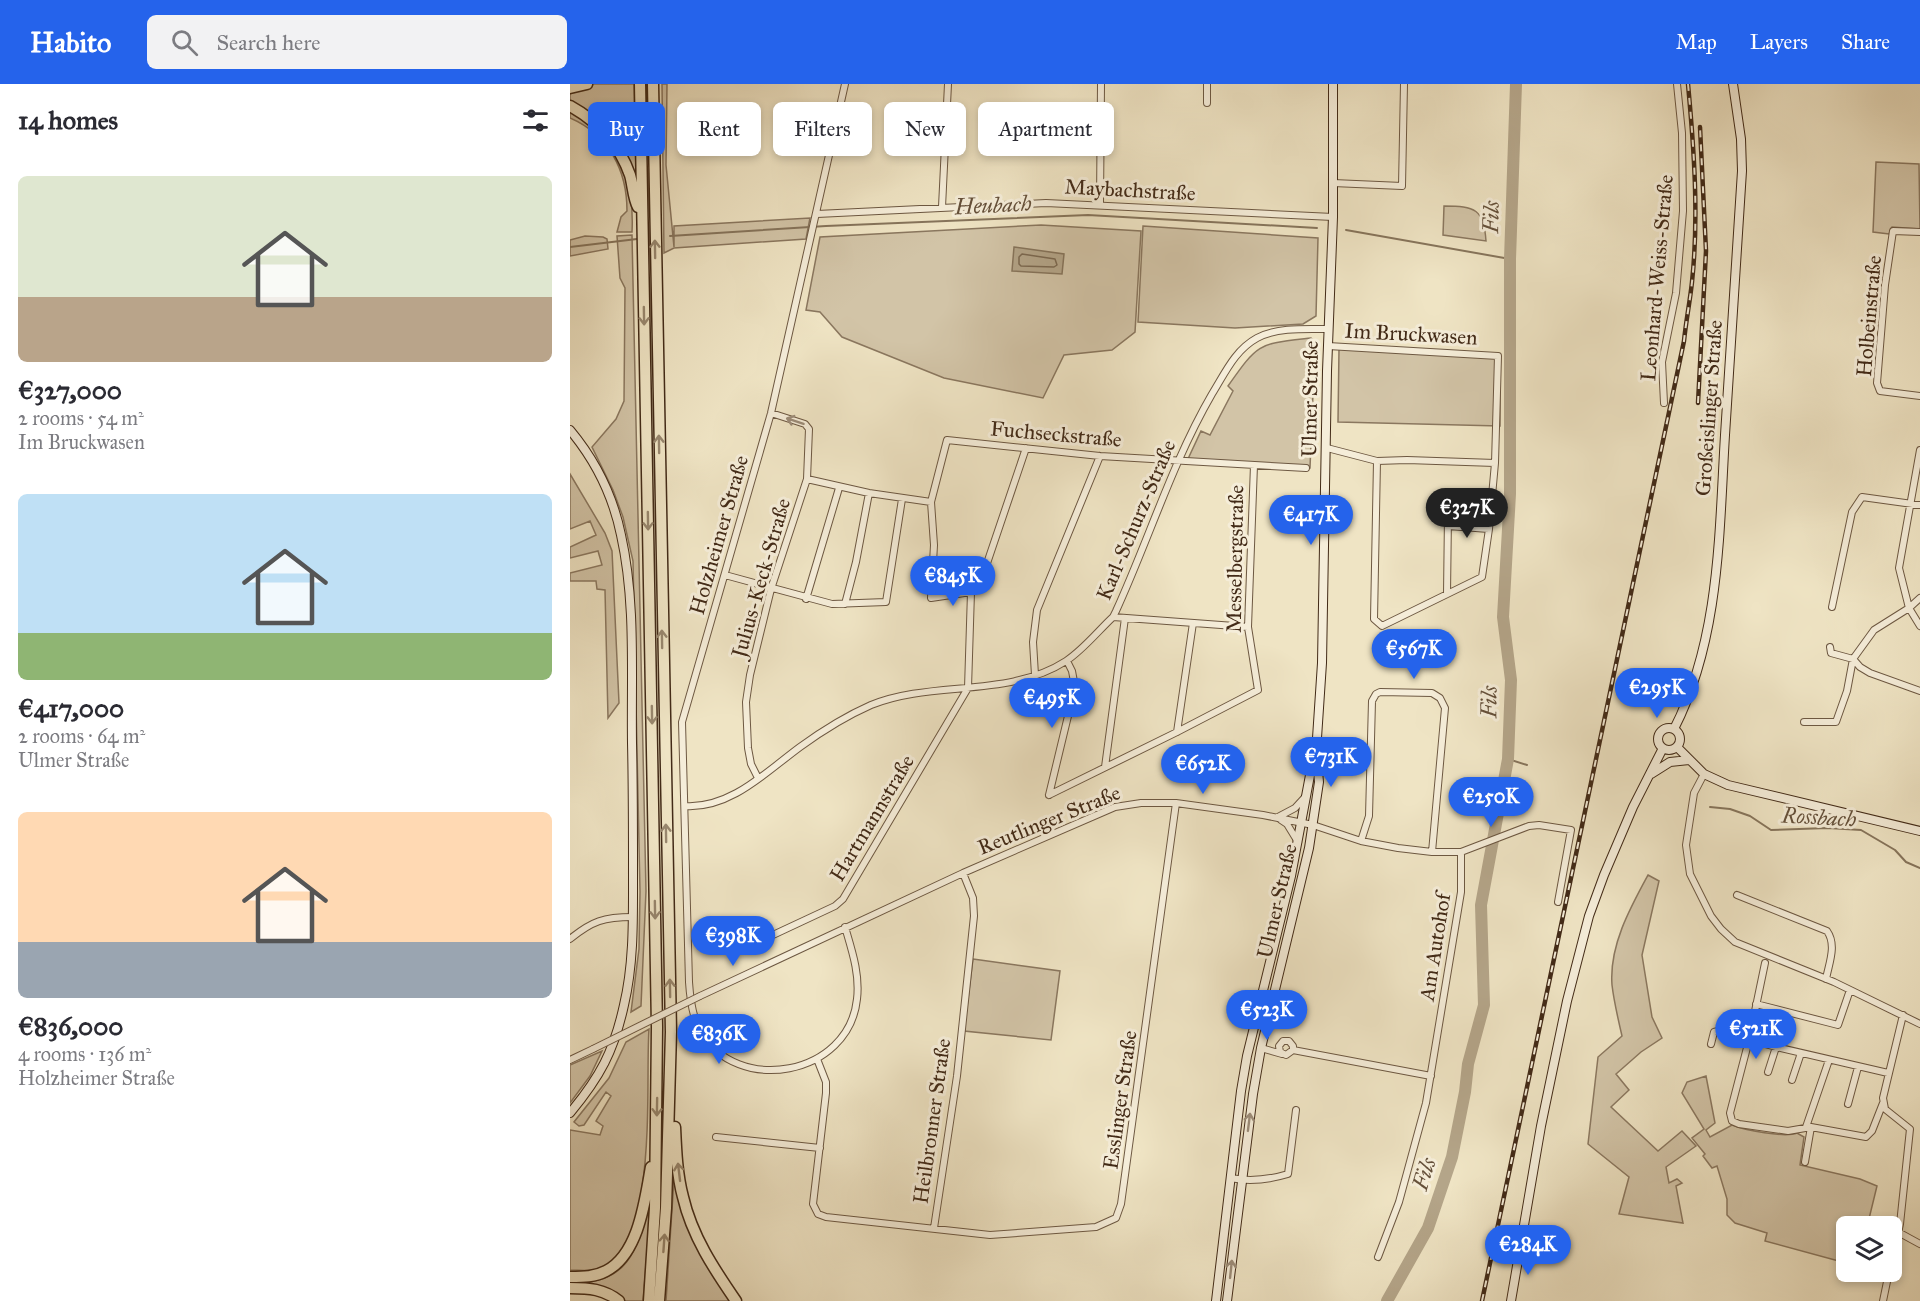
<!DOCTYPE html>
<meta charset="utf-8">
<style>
body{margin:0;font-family:"IM FELL Great Primer",serif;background:#f2f2f3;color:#2b2b33;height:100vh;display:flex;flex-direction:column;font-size:22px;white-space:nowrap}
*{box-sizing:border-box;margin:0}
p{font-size:20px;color:#7c7c81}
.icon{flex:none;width:33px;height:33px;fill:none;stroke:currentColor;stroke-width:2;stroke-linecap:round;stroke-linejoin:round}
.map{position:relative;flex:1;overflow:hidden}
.side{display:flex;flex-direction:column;background:#fff;width:570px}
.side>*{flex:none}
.guide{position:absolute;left:18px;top:18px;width:570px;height:54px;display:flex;gap:12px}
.controls{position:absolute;left:1266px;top:1132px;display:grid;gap:12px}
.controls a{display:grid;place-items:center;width:66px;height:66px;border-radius:9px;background:#fff;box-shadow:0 3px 9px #0003;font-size:30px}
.price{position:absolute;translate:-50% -51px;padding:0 14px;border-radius:21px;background:#2563eb;color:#fff;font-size:20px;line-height:39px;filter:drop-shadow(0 2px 3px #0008)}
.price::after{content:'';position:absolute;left:50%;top:36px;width:18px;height:14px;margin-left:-9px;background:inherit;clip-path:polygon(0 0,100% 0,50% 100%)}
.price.selected{background:#222;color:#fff}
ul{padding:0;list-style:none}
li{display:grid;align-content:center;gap:12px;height:318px;padding:0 18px}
li span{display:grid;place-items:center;height:186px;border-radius:9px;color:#555}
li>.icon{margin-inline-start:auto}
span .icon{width:108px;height:108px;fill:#fffc;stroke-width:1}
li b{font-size:26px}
h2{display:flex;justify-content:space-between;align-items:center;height:72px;padding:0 18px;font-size:26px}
.tag{padding:0 21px;border-radius:9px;background:#fff;box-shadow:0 3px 9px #0003;font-size:21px;line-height:54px}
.tag.selected{background:#2563eb;color:#fff}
header{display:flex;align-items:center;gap:36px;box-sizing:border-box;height:84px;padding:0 30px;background:#2563eb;color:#fff}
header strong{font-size:28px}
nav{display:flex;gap:33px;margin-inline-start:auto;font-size:21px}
.search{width:420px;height:54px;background:#f2f2f3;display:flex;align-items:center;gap:15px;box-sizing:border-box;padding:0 21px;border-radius:9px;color:#7c7c81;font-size:22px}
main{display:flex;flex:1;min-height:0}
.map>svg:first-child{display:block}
.green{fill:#d2c4a7;stroke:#8a775f;stroke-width:1.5}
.water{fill:#b4a589;stroke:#86745b;stroke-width:1.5}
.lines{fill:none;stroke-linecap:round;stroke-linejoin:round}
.shore{stroke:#7b6850;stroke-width:1.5}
.stream{stroke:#86745b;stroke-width:2}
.river{stroke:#b4a589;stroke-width:12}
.street-casing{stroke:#6d5842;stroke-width:8}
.secondary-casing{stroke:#422a17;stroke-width:10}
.highway-casing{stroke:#422a17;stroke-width:13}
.street{stroke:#f5edd9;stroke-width:6}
.secondary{stroke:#f5edd9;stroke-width:8}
.highway{stroke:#efe4c4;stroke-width:10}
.rail-casing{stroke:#422a17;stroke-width:4.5}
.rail{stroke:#f5edd9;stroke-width:2;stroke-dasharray:7;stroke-linecap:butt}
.street-bridge-casing{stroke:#6d5842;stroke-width:8;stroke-linecap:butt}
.street-bridge{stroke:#f5edd9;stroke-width:6}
.oneway{stroke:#98876e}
.oneway2{stroke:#9c8c78}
.labels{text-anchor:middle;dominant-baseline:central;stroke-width:6;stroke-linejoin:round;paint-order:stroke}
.street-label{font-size:21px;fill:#422a17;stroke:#f5edd9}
.water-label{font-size:22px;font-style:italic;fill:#644f39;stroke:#f5edd9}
</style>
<header>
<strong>Habito</strong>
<div class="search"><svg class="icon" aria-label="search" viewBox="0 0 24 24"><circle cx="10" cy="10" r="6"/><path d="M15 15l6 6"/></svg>Search here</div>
<nav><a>Map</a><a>Layers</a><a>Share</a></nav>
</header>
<main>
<section class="side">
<h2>14 homes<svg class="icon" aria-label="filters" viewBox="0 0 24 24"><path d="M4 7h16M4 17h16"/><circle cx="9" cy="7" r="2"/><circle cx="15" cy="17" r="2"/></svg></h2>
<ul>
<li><span style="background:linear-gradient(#dfe7d0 65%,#b9a48a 0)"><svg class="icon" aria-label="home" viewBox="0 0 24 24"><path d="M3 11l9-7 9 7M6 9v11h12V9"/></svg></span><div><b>€327,000</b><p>2 rooms · 54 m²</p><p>Im Bruckwasen</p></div></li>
<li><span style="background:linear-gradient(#bfe0f5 75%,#8fb573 0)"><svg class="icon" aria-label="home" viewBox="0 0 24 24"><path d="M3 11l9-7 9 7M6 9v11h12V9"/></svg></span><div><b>€417,000</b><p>2 rooms · 64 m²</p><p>Ulmer Straße</p></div></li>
<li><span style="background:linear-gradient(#ffd9b3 70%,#9aa5b1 0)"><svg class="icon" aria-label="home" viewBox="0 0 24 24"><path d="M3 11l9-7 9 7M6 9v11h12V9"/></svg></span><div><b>€836,000</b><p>4 rooms · 136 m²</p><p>Holzheimer Straße</p></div></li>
</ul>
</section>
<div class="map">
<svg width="1350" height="1217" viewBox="0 0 1350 1217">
<rect width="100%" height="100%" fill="#efe4c4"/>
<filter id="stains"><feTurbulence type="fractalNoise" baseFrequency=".00333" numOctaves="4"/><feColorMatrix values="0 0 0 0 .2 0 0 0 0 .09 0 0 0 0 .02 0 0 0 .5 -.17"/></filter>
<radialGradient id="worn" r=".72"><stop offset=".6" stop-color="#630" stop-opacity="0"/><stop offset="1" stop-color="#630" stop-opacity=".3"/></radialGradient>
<path class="green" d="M24,0H64L66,91L63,90L57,73L0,18V8L14,5Z
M92,0H97L96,81L104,163V142L240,134L236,155L104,164L94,169Z
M0,27C9,33 20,38 28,45C55,71 64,111 62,148H47L51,133L57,127C57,86 39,51 0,34Z
M1306,78L1349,80L1350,145L1322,143L1319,150L1303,148Z
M874,122C905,122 914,125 916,157L873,151Z
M471,141L571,147L565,248L542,266L494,271L473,314L374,294L272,253L250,228L236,226L250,153Z
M573,142L748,154L746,232L733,240L665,244L568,238Z
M62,151L76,807L71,922L61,928L69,865L70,808L63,477L53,433L43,406L22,363L46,335L54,317L55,204L50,194L47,152Z
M15,152L33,153L37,155L38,165L0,172V156Z
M741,254L745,259L740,384L617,377L631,347L640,351L663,307L658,302C689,258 688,260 741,254Z
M769,265L930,273V342L768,338Z
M0,390L35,449L42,467L49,619L38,634L35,506L27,505L26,497H0V489L32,481L28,467L0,474V463L26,451L20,437L0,445Z
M1078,791L1089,797L1072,871L1082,933L1092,954L1071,968L1046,990L1059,1006L1041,1023L1088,1067L1112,1047L1126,1062L1096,1083L1099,1099L1107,1095L1112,1099L1106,1102L1113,1139L1049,1130L1059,1093L1018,1060L1028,973L1052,952C1048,935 1044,918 1042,901C1039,862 1060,824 1078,791Z
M403,875L490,887L481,956L394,947Z
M79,945C75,1000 89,1156 32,1184C22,1188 10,1186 0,1186V1046L30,1051L33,1042L26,1037L41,1012L36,1008L14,1041L9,1042L4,1038L39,994L56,958Z
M32,967L20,992L0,1019V981Z
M1136,992L1145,1039L1136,1046L1140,1053L1162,1041C1174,1046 1215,1054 1227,1049L1234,1053L1230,1081L1290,1095L1307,1102L1297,1143H1276V1179L1195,1157L1197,1149L1165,1139L1157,1131V1115L1147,1082L1142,1084L1133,1072L1135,1070L1122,1054L1134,1045L1112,1009L1117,998Z
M104,1095L110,1114L163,1217H96Z
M79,1121H81L73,1217H53L0,1201V1198C57,1202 67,1167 79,1121Z"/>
<path class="water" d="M444,163L494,170L492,190L442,187Z"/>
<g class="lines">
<path class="shore" d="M452,170L485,175L487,181L484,183L451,182L449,180V173Z"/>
<path class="stream" d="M776,146L940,175
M100,152L256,142L518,131L747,144
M0,163L67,155
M938,675L957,681
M1140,723L1160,725L1180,732L1201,746L1258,744L1291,746L1325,766L1336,778L1350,784"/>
<path class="river" d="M817,1217L858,1144L882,1073L895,1008L898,980L914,921L911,821L938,675L941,596L933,533L940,410V175L946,0"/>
<defs>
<path id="street" d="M275,0L201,329L112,638L119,898C120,914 122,932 130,947C167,1012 279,992 287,915C290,890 282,867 275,843
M637,19V0
M763,99L832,102L834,0
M530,120L531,0
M372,123L378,0
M247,130L476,119L763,133
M1350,148L1323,147L1315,201L1307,299L1310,307L1350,312
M758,262L928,272L925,379L919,445L912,493L812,542L804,535L807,377
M1094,319L1092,278L1106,209L1113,127L1112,49L1107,0
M456,364L410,500L406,506L401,508L361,514L364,461L361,418L377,356L530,372L736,384
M757,364L807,377L837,376L925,379
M1350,366L1329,484L1339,524L1350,542
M237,395L299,409L361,418
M878,442L919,445
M155,491L262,520L316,518L332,415
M877,510L878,431
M236,515L269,404
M275,520L286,478L299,409
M1262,523L1282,428L1292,413L1350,421
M543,533L678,543
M1260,563L1261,569L1283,575L1290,583L1300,589L1350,607
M465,591L463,558L467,526L530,372
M1234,638H1266L1277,607L1283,575L1304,546L1339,524L1350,514
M607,648L623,539
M535,683L555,534
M1134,690L1124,709L1116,761L1120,790L1141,832L1151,845L1165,858L1264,898L1350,940
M188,694L181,680L178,664L176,618L180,591L201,505L237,395L239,345L235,340L201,329
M479,711L607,648L688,606L678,543L684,381
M479,711L505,603L502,587L497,577
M115,722C160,725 196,688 230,663C252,647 276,632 301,621C362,596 439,614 496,577C513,566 528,547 543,533L546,527C579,455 602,379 642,310C655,289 665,266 687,254C708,243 736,245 759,245
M708,733L725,724L736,712
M711,736L717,740L728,758
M791,757L799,732L802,617L806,610L810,608L862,609L870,614L875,624L862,768
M1167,811L1257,847C1267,861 1259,879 1256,895
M0,855C22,837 34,833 63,833
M173,865L265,822L273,815L398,604L401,508
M1195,879L1179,956L1160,1029L1162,1037L1169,1040L1218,1047L1241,1043L1296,1053L1302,1047L1313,1019
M130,912L393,789L545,723L571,719H606L693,731L743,741L791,757L828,764L862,768H891L959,742L969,741L1001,746L988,818
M1186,920L1268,941L1280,906
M1141,960L1144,948L1148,947L1206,963L1318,989
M691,964L712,970
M723,966V962L719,957H713L709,962L710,968L716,971L723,966L861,992
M247,975L256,998V1009L243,1120L248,1130L256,1133L420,1151L526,1143L546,1134L551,1120L606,719
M0,976L23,965
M1198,988L1206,963
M1222,996L1231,969
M1278,1020L1288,983
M1236,1043L1259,976
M146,1053L250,1064
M1235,1078L1241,1043
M660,1094C681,1098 698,1096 718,1090L726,1026
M364,1144L387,992L404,832L403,814L393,789
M1328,1148L1350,1160
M808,1173L829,1118L856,1019L891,808V768
M1322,1177L1330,1140L1340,1045L1315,1025L1313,1014L1333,931
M1313,1217L1319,1188"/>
<path id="secondary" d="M0,346C25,376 43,412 51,451C66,518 61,590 62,659C63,702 63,746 63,790C63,834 64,879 54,921C44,967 30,993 0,1029
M1088 655a11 11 0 1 1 22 0a11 11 0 1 1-22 0Z
M1104,645C1150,555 1149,450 1155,351C1161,263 1166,175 1172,87L1171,55L1163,0
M1107,663L1134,690L1158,701L1350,747
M1081,690L1100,678L1119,676
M646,1217L671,1007L677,972L721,792L747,654L752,579L757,287L763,133V0
M657,1217L683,1010L691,964L739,764L749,698L747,676
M941,1217L971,1042L997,917L1019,832L1034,791L1063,723L1093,664"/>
<path id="highway" d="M70,0L87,943L85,1124L79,1217
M83,0L101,948L96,1124L89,1217
M0,4L17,0
M0,22C29,38 49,60 60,91C63,101 63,114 68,123
M105,1043C106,1066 107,1091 113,1113C122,1152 144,1185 166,1217
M0,1193C13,1193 25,1193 36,1187C69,1170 75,1116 81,1083
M0,1204C19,1204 34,1205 49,1217"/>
</defs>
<use href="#street" class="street-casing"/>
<use href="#secondary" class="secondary-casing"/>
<use href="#highway" class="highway-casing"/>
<use href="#street" class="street"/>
<use href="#secondary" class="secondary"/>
<use href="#highway" class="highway"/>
<defs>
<path id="rail" d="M1128,319L1136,167L1130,43
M912,1217L1114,257C1116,237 1120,217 1122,198C1129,132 1124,65 1118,0"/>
</defs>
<use href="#rail" class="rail-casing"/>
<use href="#rail" class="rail"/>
<defs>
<path id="street-bridge" d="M23,965L130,912"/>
</defs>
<use href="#street-bridge" class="street-bridge-casing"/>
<use href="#street-bridge" class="street-bridge"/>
</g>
<defs><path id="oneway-shaft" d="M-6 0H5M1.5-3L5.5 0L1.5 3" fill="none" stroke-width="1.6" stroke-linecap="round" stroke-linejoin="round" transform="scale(1.5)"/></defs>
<g class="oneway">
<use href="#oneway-shaft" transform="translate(85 165) rotate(-91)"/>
<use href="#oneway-shaft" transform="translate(74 232) rotate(89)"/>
<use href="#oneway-shaft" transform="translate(89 360) rotate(-91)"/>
<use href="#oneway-shaft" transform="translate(78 437) rotate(89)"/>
<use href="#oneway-shaft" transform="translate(92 555) rotate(-91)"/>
<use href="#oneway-shaft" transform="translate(82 631) rotate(89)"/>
<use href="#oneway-shaft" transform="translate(96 749) rotate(-91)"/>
<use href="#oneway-shaft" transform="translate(85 826) rotate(89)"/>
<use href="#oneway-shaft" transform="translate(100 904) rotate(-91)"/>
<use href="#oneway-shaft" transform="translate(87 1023) rotate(91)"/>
<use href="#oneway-shaft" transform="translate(109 1088) rotate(-97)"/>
<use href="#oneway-shaft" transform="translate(94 1159) rotate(-86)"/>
</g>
<g class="oneway2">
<use href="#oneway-shaft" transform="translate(225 337) rotate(-162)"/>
<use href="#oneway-shaft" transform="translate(679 1038) rotate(-83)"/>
<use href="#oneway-shaft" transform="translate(661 1185) rotate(-84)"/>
</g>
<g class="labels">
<g class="street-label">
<text transform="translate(560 106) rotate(3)">Maybachstraße</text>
<text transform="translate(1087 194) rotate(-85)">Leonhard-Weiss-Straße</text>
<text transform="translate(1299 232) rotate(-85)">Holbeinstraße</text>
<text transform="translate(841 250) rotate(3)">Im Bruckwasen</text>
<text transform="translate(740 315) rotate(-89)">Ulmer Straße</text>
<text transform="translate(1139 324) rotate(-86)">Großeislinger Straße</text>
<text transform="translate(486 350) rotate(5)">Fuchseckstraße</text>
<text transform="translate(566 436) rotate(-67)">Karl-Schurz-Straße</text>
<text transform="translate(149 451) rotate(-74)">Holzheimer Straße</text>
<text transform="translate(665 475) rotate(-89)">Messelbergstraße</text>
<text transform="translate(191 494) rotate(-74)">Julius-Keck-Straße</text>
<text transform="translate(302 734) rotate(-59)">Hartmannstraße</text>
<text transform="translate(479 736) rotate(-22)">Reutlinger Straße</text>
<text transform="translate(707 817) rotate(-77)">Ulmer Straße</text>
<text transform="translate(865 863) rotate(-81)">Am Autohof</text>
<text transform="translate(550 1016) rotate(-82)">Esslinger Straße</text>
<text transform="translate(362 1037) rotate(-82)">Heilbronner Straße</text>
</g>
<g class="water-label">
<text transform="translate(423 121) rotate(-3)">Heubach</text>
<text transform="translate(921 133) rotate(-88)">Fils</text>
<text transform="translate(919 618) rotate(-89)">Fils</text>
<text transform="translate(1249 733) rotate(3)">Rossbach</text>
<text transform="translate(854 1090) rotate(-72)">Fils</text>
</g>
</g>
<rect width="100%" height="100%" filter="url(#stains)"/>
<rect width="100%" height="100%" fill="url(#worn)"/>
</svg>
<div class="controls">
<a><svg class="icon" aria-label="layers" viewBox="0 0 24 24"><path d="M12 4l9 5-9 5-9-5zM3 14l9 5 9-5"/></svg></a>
</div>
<b class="price selected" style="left:897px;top:455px">€327K</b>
<b class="price" style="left:741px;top:462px">€417K</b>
<b class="price" style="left:383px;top:523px">€845K</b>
<b class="price" style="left:844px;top:596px">€567K</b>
<b class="price" style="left:1087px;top:635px">€295K</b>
<b class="price" style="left:482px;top:645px">€495K</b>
<b class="price" style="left:761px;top:704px">€731K</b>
<b class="price" style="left:633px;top:711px">€652K</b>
<b class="price" style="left:921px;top:744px">€250K</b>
<b class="price" style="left:163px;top:883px">€398K</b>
<b class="price" style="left:697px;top:957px">€523K</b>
<b class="price" style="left:1186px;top:976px">€521K</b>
<b class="price" style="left:149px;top:981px">€836K</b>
<b class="price" style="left:958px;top:1192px">€284K</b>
<div class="guide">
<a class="tag selected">Buy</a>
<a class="tag">Rent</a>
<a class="tag">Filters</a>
<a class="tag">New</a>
<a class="tag">Apartment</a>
</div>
</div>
</main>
